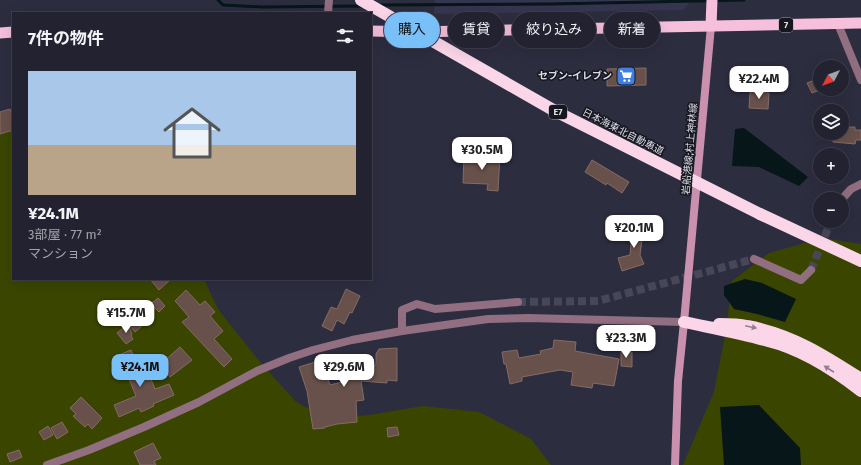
<!DOCTYPE html>
<html lang="ja">
<meta charset="utf-8">
<style>
body{margin:0;font-family:"Fira Sans","Noto Sans JP",sans-serif;background:#2a2a38;color:#f1f3f6;height:100vh;display:flex;flex-direction:column;font-size:15px;white-space:nowrap}
*{box-sizing:border-box;margin:0}
p{font-size:13px;color:#a2a4ab}
.icon{flex:none;width:22px;height:22px;fill:none;stroke:currentColor;stroke-width:2;stroke-linecap:round;stroke-linejoin:round}
.map{position:relative;flex:1;overflow:hidden}
.sheet{position:absolute;left:12px;top:12px;width:360px;height:268px;display:flex;flex-direction:column;background:#222230;border-radius:0px;box-shadow:0 4px 16px #0002,0 0 0 1px #3f3f4c}
.sheet>*{flex:none}
.banner{position:absolute;left:384px;top:12px;width:380px;height:36px;display:flex;gap:8px}
.needle{width:26px;rotate:229deg}
.fabs{position:absolute;left:813px;top:60px;display:grid;gap:8px}
.fabs a{display:grid;place-items:center;width:36px;height:36px;border-radius:50%;background:#222230;box-shadow:0 4px 16px #0002,0 0 0 1px #3f3f4c;font-size:20px}
.price{position:absolute;translate:-50% -34px;padding:0 9px;border-radius:8px;background:#fff;color:#222;font-size:13px;line-height:26px;filter:drop-shadow(0 1px 2px #0008)}
.price::after{content:'';position:absolute;left:50%;top:24px;width:12px;height:9px;margin-left:-6px;background:inherit;clip-path:polygon(0 0,100% 0,50% 100%)}
.price.on{background:#79bff8;color:#111}
ul{padding:0;list-style:none}
li{display:grid;align-content:center;gap:8px;height:212px;padding:0 16px}
li+li{border-top:1px solid #3f3f4c}
li span{display:grid;place-items:center;height:124px;border-radius:0px;color:#555}
li>.icon{margin-inline-start:auto}
span .icon{width:72px;height:72px;fill:#fffc;stroke-width:1}
li b{font-size:17px}
h2{display:flex;justify-content:space-between;align-items:center;height:48px;padding:0 16px;font-size:17px}
.pill{padding:0 14px;border-radius:18px;background:#222230;box-shadow:0 4px 16px #0002,0 0 0 1px #3f3f4c;font-size:14px;line-height:36px}
.pill.on{background:#79bff8;color:#111}
.map>svg:first-child{display:block}
.built{fill:#36354f}
.green{fill:#3a4600}
.water{fill:#061619}
.lines{fill:none;stroke-linecap:round;stroke-linejoin:round}
.stream{stroke:#061619;stroke-width:3}
.building{fill:#69514b;stroke:#856b65}
.minor-tunnel{stroke:#474759;stroke-width:8;stroke-dasharray:8 4;stroke-linecap:butt}
.minor{stroke:#916e80;stroke-width:8}
.tertiary{stroke:#916e80;stroke-width:8}
.secondary{stroke:#c991ae;stroke-width:8}
.trunk{stroke:#f6c0dc;stroke-width:11}
.motorway{stroke:#fad6e8;stroke-width:12}
.motorway-bridge{stroke:#fad6e8;stroke-width:12}
.oneway{fill:#93808e}
.labels{text-anchor:middle;dominant-baseline:central;stroke-width:3;stroke-linejoin:round;paint-order:stroke}
.shield{fill:#16161f;stroke:#a1a1ac;stroke-width:1}
.shield-label{font-size:9px;font-weight:bold;fill:#dcdde9}
.poi-label{font-size:10px;font-weight:bold;fill:#dcdde9;stroke:#16161f;text-anchor:end}
.street-label{font-size:10px;fill:#dcdde9;stroke:#16161f}
</style>
<div class="map">
<svg width="861" height="465" viewBox="0 0 861 465">
<rect width="100%" height="100%" fill="#2d2d40"/>
<path class="built" d="M435,0H692L683,10L434,14Z"/>
<path class="green" d="M13,113V279H204L218,309L260,362L296,402L328,419L369,415L423,406L479,412L531,439L551,465H0V116Z
M823,238L861,244V465H683L714,392L726,331L732,281L769,253Z"/>
<path class="water" d="M744,128L808,177L799,186L759,167L732,166L735,129Z
M745,279L762,283L796,299L785,322L757,314L734,309L724,295V286Z
M759,405L800,448L801,465H724L720,407Z"/>
<g class="lines">
<path class="stream" d="M218,0L223,5L262,7L362,6
M380,5L552,4L744,0"/>
</g>
<path class="building" d="M646,68V85L607,86V69Z
M820,78V90L812,93L807,83Z
M750,92L769,93L768,109L749,108Z
M10,109L13,119V130L0,134V112Z
M842,127H855V130H861V140H856L855,144L833,142V133H842Z
M486,154L500,155L498,191L487,190L488,184L463,183L464,156L486,158Z
M592,160L629,182L622,193L607,183L606,185L585,172Z
M633,223L644,224L640,255L644,264L622,271L618,258L630,255Z
M150,279H171L159,290Z
M346,289L360,296L352,313L350,312L344,324L337,320L332,331L322,326L331,307L337,309Z
M186,290L200,305L205,301L215,312L210,316L223,331L214,339L232,359L224,367L182,322L189,317L175,301Z
M158,298L165,306L159,312L151,304Z
M137,316L144,324L135,332L128,324Z
M128,324L132,334L131,336L133,339L126,344L117,333Z
M554,340L576,342L575,351L619,359L614,386L593,383L592,388L571,385L573,372L560,370L522,377V381L510,384L506,364H504L502,352L517,350L519,358L541,354L540,351L553,348Z
M180,347L192,360L170,377L165,370L167,368L162,363Z
M397,348V381L387,380V383L361,381L364,400L356,401L357,422L337,424L325,427V428L313,429L307,391L299,367L322,360L330,385L346,381L344,366L359,357L360,367L376,365V354L379,349Z
M131,350L139,370L146,367L155,389L169,384L174,395L153,404L154,406L141,412L139,408L119,417L114,405L136,396L119,355Z
M621,351L632,352V367L621,366Z
M81,397L102,418L92,429L88,424L85,427L73,416L76,414L70,408Z
M62,422L68,432L57,439L51,428Z
M48,426L53,435L44,440L39,432Z
M397,427L399,435L388,437L387,428Z
M153,443L161,458L154,461L156,465H140L134,452Z
M19,450L22,457L10,462L7,454Z"/>
<g class="lines">
<path class="minor-tunnel" d="M811,270L831,221
M518,302L598,301L754,259"/>
<path class="minor" d="M328,13L329,0
M838,24L861,80
M842,199L851,189L861,184
M754,259L801,280L811,270
M402,331V310L417,304L435,309L518,302"/>
<path class="tertiary" d="M47,465L89,450L144,427L199,402L257,371L289,358L313,350L352,340L402,331L488,319L529,318L684,322"/>
<path class="secondary" d="M675,465L678,381L684,322L711,26"/>
<path class="trunk" d="M711,26L712,0
M371,31L415,32L861,23
M0,33L13,32"/>
<path class="motorway" d="M760,214L861,261
M684,322C712,328 740,333 768,341C801,349 834,370 861,391
M719,324C729,324 738,324 747,326C791,334 824,355 861,379"/>
<path class="motorway-bridge" d="M361,0L555,111L760,214"/>
</g>
<defs><path id="oneway-solid" d="M-6-.8H1V-3.2L6.5 0L1 3.2V.8H-6Z"/></defs>
<g class="oneway">
<use href="#oneway-solid" transform="translate(751 327) rotate(12)"/>
<use href="#oneway-solid" transform="translate(829 369) rotate(-147)"/>
</g>
<defs>
<symbol id="supermarket-square" viewBox="-11 -11 22 22"><rect x="-9" y="-9" width="18" height="18" rx="4" fill="#3f7fe0" stroke="#16161f"/><path d="M-6-5.5h2.5l.6 2H6L4.5 2H-2.5L-4.4-4H-6ZM-1.5 3.2a1.3 1.3 0 1 0 .1 0ZM3 3.2a1.3 1.3 0 1 0 .1 0Z" fill="#fff"/></symbol>
</defs>
<g fill-rule="evenodd">
<use href="#supermarket-square" x="615" y="65" width="22" height="22"/>
</g>
<g class="labels">
<g class="shield">
<rect x="779" y="18" width="14" height="14" rx="3"/>
<rect x="549" y="105" width="18" height="14" rx="3"/>
</g>
<g class="shield-label">
<text x="786" y="25">7</text>
<text x="558" y="112">E7</text>
</g>
<g class="poi-label">
<text x="612" y="76">セブン-イレブン</text>
</g>
<g class="street-label">
<text transform="translate(623 132) rotate(27)">日本海東北自動車道</text>
<text transform="translate(690 149) rotate(-85)">岩船港線;村上神林線</text>
</g>
</g>
</svg>
<div class="fabs">
<a><svg class="needle" viewBox="-14 -14 28 28"><path d="M0-13l5 13h-10z" fill="#e53935"/><path d="M0 13l5-13h-10z" fill="#a2a4ab"/></svg></a>
<a><svg class="icon" aria-label="layers" viewBox="0 0 24 24"><path d="M12 4l9 5-9 5-9-5zM3 14l9 5 9-5"/></svg></a>
<a>+</a>
<a>−</a>
</div>
<b class="price" style="left:759px;top:100px">¥22.4M</b>
<b class="price" style="left:482px;top:171px">¥30.5M</b>
<b class="price" style="left:634px;top:249px">¥20.1M</b>
<b class="price" style="left:126px;top:334px">¥15.7M</b>
<b class="price" style="left:626px;top:359px">¥23.3M</b>
<b class="price on" style="left:140px;top:388px">¥24.1M</b>
<b class="price" style="left:344px;top:388px">¥29.6M</b>
<div class="banner">
<a class="pill on">購入</a>
<a class="pill">賃貸</a>
<a class="pill">絞り込み</a>
<a class="pill">新着</a>
</div>
<section class="sheet">
<h2>7件の物件<svg class="icon" aria-label="filters" viewBox="0 0 24 24"><path d="M4 7h16M4 17h16"/><circle cx="9" cy="7" r="2"/><circle cx="15" cy="17" r="2"/></svg></h2>
<ul>
<li><span style="background:linear-gradient(#a9c7e8 60%,#b9a48a 0)"><svg class="icon" aria-label="home" viewBox="0 0 24 24"><path d="M3 11l9-7 9 7M6 9v11h12V9"/></svg></span><div><b>¥24.1M</b><p>3部屋 · 77 m²</p><p>マンション</p></div></li>
</ul>
</section>
</div>
